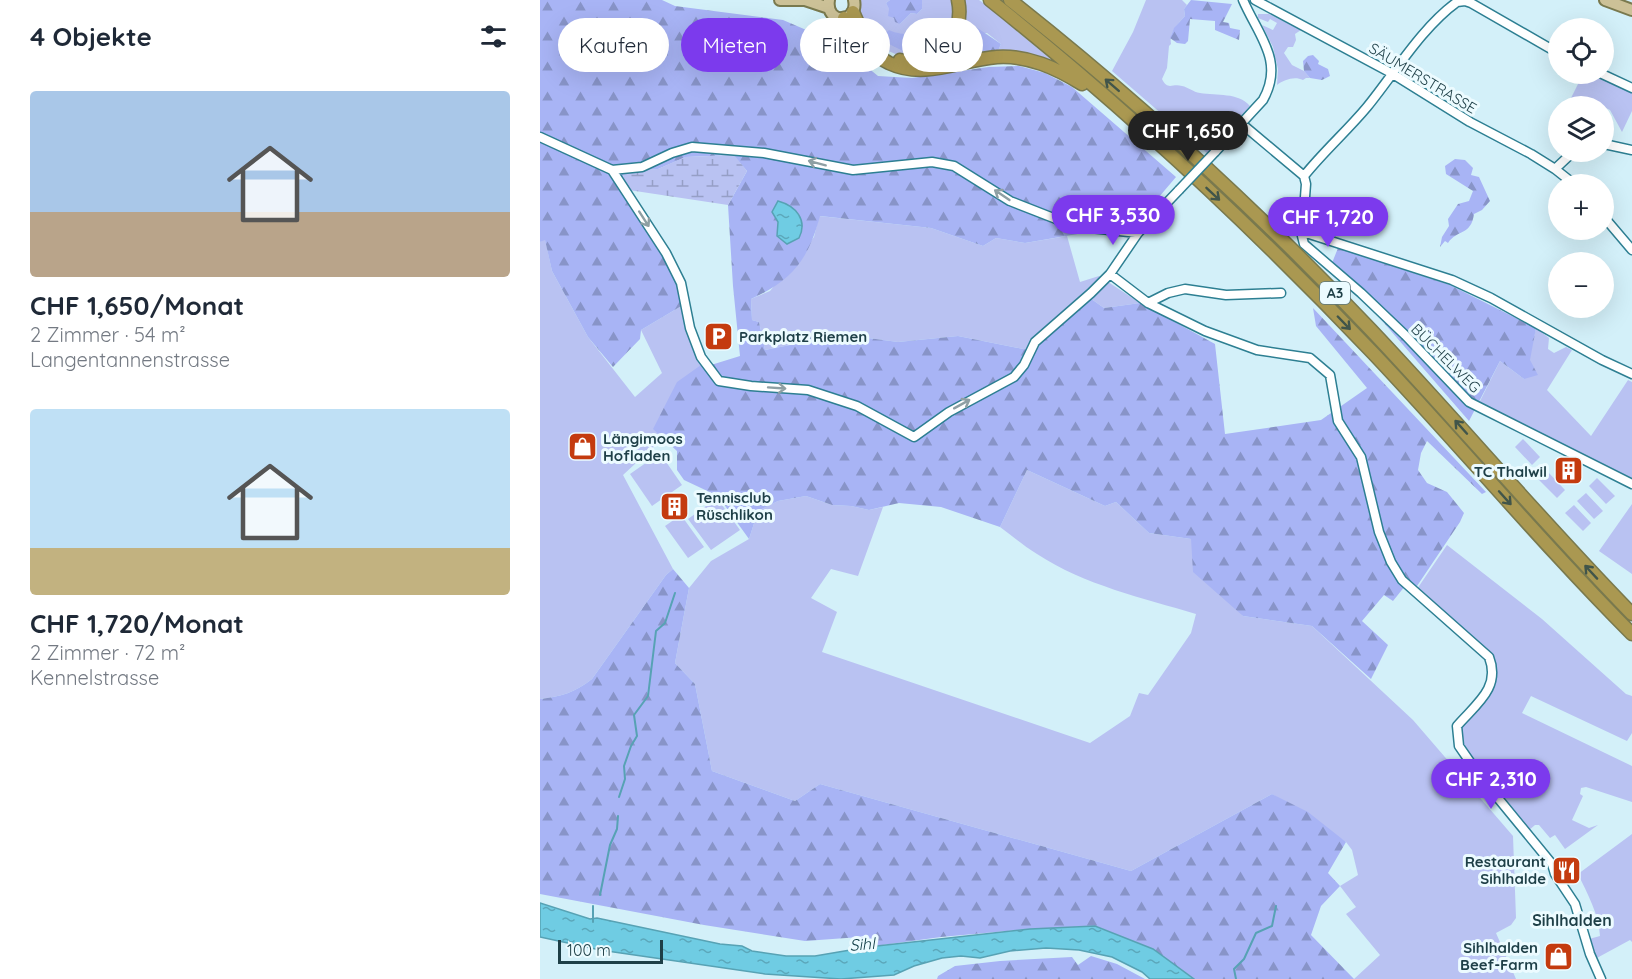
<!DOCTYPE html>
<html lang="de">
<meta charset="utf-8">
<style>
body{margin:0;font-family:Quicksand,sans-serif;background:#f2f2f3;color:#1f2937;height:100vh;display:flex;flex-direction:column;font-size:22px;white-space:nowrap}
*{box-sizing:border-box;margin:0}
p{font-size:20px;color:#747a83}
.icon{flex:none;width:33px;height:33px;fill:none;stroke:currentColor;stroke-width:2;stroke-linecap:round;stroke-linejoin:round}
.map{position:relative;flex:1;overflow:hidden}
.panel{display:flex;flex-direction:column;background:#fff;width:540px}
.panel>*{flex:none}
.hud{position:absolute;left:18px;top:18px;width:570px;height:54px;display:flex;gap:12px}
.fabs{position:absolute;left:1008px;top:18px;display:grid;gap:12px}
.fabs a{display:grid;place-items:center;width:66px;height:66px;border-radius:50%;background:#fff;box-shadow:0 6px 24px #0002;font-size:30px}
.scale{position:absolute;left:18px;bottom:15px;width:105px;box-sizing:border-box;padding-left:6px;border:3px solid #1e3f47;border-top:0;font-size:16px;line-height:21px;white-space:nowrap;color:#1e3f47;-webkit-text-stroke:4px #ecfbff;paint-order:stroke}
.price{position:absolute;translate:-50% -51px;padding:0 14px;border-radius:21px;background:#7c3aed;color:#fff;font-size:20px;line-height:39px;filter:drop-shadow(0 2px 3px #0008)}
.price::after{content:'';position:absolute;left:50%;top:36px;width:18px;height:14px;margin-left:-9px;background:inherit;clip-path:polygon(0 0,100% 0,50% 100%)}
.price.active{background:#222;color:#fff}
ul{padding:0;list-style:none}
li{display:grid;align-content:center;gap:12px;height:318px;padding:0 30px}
li span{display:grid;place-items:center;height:186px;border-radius:6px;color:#555}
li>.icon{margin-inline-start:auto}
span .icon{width:108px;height:108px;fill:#fffc;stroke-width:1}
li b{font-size:26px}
h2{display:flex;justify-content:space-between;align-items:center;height:72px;padding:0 30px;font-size:26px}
.tag{padding:0 21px;border-radius:27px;background:#fff;box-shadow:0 6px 24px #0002;font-size:21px;line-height:54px}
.tag.active{background:#7c3aed;color:#fff}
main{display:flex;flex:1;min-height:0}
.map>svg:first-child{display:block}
.green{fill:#b9c2f2}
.forest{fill:url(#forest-firs);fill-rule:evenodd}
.wetland{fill:url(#wetland-marsh)}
.water{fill:url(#water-ripples);stroke:#57a2b4;stroke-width:1.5}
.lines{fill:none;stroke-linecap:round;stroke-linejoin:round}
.stream{stroke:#57a2b4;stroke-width:2}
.minor-casing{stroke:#2d7f92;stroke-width:11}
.major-casing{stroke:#79794e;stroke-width:14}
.highway-casing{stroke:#79794e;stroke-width:15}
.minor{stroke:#fff;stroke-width:8}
.major{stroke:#ccc197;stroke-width:10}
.highway{stroke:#aa9851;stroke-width:12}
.minor-bridge-casing{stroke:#2d7f92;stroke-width:11;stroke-linecap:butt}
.minor-bridge{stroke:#fff;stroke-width:8}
.oneway{stroke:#41554a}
.oneway2{stroke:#8e9fa3}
.labels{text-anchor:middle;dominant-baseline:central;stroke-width:6;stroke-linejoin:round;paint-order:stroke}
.shield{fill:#ecfbff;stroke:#5c777e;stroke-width:1.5}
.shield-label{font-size:14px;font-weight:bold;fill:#1e3f47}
.street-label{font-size:15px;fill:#1e3f47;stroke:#ecfbff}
.poi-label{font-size:15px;font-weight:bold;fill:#1e3f47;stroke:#ecfbff;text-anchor:start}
.neighbourhood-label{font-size:16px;font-weight:bold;fill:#1e3f47;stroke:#ecfbff}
.water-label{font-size:16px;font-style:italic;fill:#0a3741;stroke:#ecfbff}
</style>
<main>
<section class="panel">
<h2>4 Objekte<svg class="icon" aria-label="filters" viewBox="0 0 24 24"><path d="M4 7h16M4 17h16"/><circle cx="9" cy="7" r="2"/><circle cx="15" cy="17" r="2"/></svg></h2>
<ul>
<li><span style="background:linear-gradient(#a9c7e8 65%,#b9a48a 0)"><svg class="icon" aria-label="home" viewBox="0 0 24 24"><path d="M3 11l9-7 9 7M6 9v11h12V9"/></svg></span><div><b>CHF 1,650/Monat</b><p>2 Zimmer · 54 m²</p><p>Langentannenstrasse</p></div></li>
<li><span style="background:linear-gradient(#bfe0f5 75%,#c2b280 0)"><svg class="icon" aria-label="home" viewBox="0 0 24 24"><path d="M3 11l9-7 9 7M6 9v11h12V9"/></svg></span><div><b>CHF 1,720/Monat</b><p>2 Zimmer · 72 m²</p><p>Kennelstrasse</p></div></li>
</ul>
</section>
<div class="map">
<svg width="1092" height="979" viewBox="0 0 1092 979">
<defs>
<pattern id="forest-firs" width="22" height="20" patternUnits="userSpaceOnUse" patternTransform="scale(1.5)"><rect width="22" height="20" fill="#a8b4f5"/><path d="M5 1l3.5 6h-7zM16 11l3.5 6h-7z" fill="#8894c8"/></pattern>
<pattern id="wetland-marsh" width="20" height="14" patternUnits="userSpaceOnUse" patternTransform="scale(1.5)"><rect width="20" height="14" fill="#b9c2f2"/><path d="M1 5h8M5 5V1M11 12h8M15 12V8" fill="none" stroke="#969fc6"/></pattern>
<pattern id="water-ripples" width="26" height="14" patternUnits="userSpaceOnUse" patternTransform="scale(1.5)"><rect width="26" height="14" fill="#6fcce3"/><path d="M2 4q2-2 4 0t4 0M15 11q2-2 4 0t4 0" fill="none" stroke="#5ba7ba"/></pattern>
</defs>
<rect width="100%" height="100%" fill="#d3f0f9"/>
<path class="green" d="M319,0H350L346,3L354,18L360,24L371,13L377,14L382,9V0H414L416,19L401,47L380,57L360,56L344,49L336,42L318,17Z
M424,0H439L442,2L524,70L458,51L461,44L447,33C430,34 425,38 416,52L418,58L398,66L384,64L397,59L425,10Z
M606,0H642L647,5L644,9L645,16C637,25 629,32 631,44L629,46L627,68L622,79C628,91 632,83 642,86C648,87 653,92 660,93C677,96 698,92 710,106L667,153L572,71L593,32Z
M718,14H729L761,30L755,34L756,40L753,47H748L744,53L752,65L764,71L770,78H766L763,80C754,76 744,80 737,85L738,69L733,47L722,25L733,30L737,23L730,19L728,22L718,18Z
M1043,74H1055L1092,91V111L1082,132L1070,110L1051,101L1030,100Z
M279,216L391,228L443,246L456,238L485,243L527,236L540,282L559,276L600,303L564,308L550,298L493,351L418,336L358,342L321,337L315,345L285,343L284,334L258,331L255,344L225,350L219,322L212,320L211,299L230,291L274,237Z
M5,239L12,271L48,337L95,397L122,373L101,330L143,305C156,323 156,348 171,365L114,428L123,438L83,475L133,569L126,575L52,679C36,692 20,697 0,699V242Z
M996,328L1009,338L1008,349L1014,353L1026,347L1032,350L1007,390L1051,436L1088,380L1092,382V481L938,405L960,361L984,379Z
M983,439L1000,457L992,465L975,447Z
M120,453L142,485L112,506L90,474Z
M487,470L565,506L576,502L609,533L651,539L703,616L772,626L873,720L973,836L976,918L971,925L956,933L976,979H814L840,955L806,914L816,907L800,886L818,875L812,850L806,842L732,794L591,871L280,784L255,801L172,771L155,684L135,663L149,588L171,561L209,539L218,511L238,501L266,496L292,505L311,506L329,510L343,507L318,576L291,569L271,598L297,612L282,652L550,743L590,716L599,693L608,695L651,633L656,614C603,598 544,585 497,554C484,546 472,536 460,527Z
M1008,472L1025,490L1017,498L999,480Z
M1057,478L1075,496L1066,504L1049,486Z
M1046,493L1063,511L1054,519L1037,501Z
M177,498L200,530L171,550L148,519Z
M1092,504V574L1059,551Z
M1034,505L1051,523L1043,531L1025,513Z
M141,515L164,547L148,558L125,526Z
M907,545L1002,619L1086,694L1092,696V733L1087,741L991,696L982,713L1092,766V802L1046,787L1041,788L1040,794L1043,796L1032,820L1049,828L1058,825L1025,849L1015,835L1010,838L999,825H995L988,831L960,798L921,744V727L955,680L954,664L877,589Z
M1092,834V942L1090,940L1055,959L1049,939L1060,936C1059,914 1047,893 1038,874Z"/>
<path class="forest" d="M0,0H122L135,6L243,20L299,44L338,76L372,78L449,67L479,66L505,73L532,87L636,177L596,224L485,243L456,238L443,246L391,228L280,216C268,260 253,280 211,299L212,320L219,322L225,350L255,344L258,331L284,334L286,343L315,345L321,337L358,342L418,336L493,351L550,298L564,308L600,303L675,344L685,434L781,420L827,388L776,326L773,308L946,492L942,494L887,441L881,453L878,470L887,483L907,492L924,513L920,522L873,592L865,586L853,601L844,595L822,621L848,645L831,679L772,626L703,616L653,572L651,539L609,533L576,502L565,506L487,470L460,527L401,507L359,503L329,510L311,506L292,505L266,496L238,501L218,511L209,539L178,496L144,480L137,470V451L113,429L137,382L161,365H171L200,356L193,286L188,205L207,171L193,155L146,157L118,169L84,172L82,189C102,223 136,266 143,305L101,330L100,339L73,367L48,337L12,271L5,240L0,242ZM238,222L259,238L247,244L237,236Z
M350,0H382V9L377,14L371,13L360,24L355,22L354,18L348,16L349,9L346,3Z
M651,0L692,4L683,22L689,23L690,28L700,30L699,40L675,30V21L650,19L648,41L645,44L637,43L630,38L634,28L645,16L644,9Z
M436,27L461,44L458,51L450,55L418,58L416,52L424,39L432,34Z
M349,30C357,34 363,33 371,36L373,44L363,51L339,39Z
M773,55L779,61L778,64L788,69L790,76L782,80L770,78L764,71L763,61L768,56Z
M915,159L925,160L933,168L931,175L939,177L950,201L942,210L934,214C931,236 917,229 908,243L905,241L900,247L902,237L909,226L908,219L918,204L929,201L933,191L906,174L905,166Z
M798,248L910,285L996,328L990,360L998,375L984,379L960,361L929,421L792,263Z
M133,569L149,588L135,663L155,684L172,771L255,801L280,784L591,871L732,794L768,812L806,842L788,873L800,886L781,906L771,935L814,979H654L613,949L555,926L490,929L401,937L328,947L320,937L265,941L164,925L0,894V699C20,697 36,692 52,679L126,575Z
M551,956L577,964L605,979H397L398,976L415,966L460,961L532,957L538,965Z"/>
<path class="wetland" d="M194,155L207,171L188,205L82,189L84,171L118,169L145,157Z"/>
<path class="water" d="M238,201C256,206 268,220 259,238L247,244L237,236L238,222L232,212Z
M0,903L50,919L57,918L180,944L202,946L212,951L246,956H275L328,947L490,929L555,926L613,949L654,979H610L602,972L572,957L539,950L506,948L470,951L440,958L421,956L402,958L374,966L354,975L301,979L225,974L60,950L0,937Z"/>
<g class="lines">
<path class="stream" d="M79,797L85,779L84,766L91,746L97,736L94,715L108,696L116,631L125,623L135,593
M60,895L70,845L77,829L78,816
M53,922V906
M696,979L694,969L704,959L716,933L732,926L736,906"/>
<defs>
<path id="minor" d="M715,0L853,74L930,122L991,154L1015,169L1034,184
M1062,74L1092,88
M702,124L764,176L766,184L762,236L764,244L821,293L865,335L929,402L1092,484
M0,137L72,170
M1064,144L1092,150
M675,152L723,100C745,61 718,35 703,0
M1015,169L1033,152
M72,170L126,253L141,283L150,328L161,357L179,381L211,386L268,390L317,406L374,437L409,412L474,377L484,365L495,342L551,293L570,274L598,233L639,190
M72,170L102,167L132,153L152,147L224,153L313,170L392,162L414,166L470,201L516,219L541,227L598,233
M764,176C784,151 807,131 827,107C854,74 882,27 917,2L925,1L931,3L1018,53
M1064,217L1092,250
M763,232L912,280L951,298L1062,360L1092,374
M570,274L608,303L665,331L717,350L770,358L790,375L798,421L821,457L839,532L851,562L862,580L949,657C961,688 936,704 917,726L919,746L939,775L1012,864L1015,874L1035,904L1050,954L1061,979
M608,303L628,293L645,289L686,295L741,293"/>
<path id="major" d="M240,0H266
M265,0L289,8
M289,0C285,25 319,24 314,0
M1065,0L1092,10"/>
<path id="highway" d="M450,0C586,108 714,228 834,354C921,446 1002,544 1092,634
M470,0C598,101 719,212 831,330C919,423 1002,522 1092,614
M313,12L321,30
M304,18C322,33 325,51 349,63C385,80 420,60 457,57C488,55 516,68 542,84
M360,60C396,68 426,36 418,0"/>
</defs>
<use href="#minor" class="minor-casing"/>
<use href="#major" class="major-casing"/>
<use href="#highway" class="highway-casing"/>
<use href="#minor" class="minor"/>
<use href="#major" class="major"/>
<use href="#highway" class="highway"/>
<defs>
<path id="minor-bridge" d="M639,190L675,152"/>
</defs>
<use href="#minor-bridge" class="minor-bridge-casing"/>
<use href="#minor-bridge" class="minor-bridge"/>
</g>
<defs><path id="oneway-shaft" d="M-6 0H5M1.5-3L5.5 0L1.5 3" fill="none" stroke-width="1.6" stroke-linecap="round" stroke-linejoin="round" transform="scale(1.5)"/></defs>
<g class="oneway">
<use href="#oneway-shaft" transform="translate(572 85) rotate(-139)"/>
<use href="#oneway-shaft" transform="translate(673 194) rotate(43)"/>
<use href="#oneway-shaft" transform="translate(804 323) rotate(46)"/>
<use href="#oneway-shaft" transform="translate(921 427) rotate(-132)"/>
<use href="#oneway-shaft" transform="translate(965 498) rotate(48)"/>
<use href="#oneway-shaft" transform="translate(1051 572) rotate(-133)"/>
</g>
<g class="oneway2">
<use href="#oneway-shaft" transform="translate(277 163) rotate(-165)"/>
<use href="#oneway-shaft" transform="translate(462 195) rotate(-146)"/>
<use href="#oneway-shaft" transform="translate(104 219) rotate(57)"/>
<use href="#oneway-shaft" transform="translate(237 388) rotate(4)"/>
<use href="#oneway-shaft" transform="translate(422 404) rotate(-29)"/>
</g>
<defs>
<symbol id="parking-square" viewBox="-11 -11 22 22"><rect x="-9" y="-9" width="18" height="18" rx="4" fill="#c43b0f" stroke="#ecfbff"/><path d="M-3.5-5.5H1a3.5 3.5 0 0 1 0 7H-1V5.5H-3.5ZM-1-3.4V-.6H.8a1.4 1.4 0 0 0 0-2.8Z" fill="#fff"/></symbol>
<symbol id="shop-square" viewBox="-11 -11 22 22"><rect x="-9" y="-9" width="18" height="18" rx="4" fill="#c43b0f" stroke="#ecfbff"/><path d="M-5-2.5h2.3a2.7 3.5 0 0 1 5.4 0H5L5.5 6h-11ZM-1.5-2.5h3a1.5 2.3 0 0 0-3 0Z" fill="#fff"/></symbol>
<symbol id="building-square" viewBox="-11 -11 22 22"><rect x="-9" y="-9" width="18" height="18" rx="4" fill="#c43b0f" stroke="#ecfbff"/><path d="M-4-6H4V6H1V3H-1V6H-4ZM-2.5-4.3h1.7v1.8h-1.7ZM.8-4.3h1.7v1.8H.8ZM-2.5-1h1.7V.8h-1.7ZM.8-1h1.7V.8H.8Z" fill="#fff"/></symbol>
<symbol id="restaurant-square" viewBox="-11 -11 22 22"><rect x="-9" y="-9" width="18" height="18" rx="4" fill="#c43b0f" stroke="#ecfbff"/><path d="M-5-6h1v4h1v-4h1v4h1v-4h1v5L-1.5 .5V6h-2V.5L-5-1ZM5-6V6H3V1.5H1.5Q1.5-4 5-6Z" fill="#fff"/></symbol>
</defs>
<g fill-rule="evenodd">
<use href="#parking-square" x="162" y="320" width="33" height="33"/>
<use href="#shop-square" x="26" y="430" width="33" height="33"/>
<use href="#building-square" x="1012" y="454" width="33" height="33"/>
<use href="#building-square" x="118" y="490" width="33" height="33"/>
<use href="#restaurant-square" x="1010" y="854" width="33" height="33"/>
<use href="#shop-square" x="1002" y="940" width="33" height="33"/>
</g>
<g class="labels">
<rect class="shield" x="780" y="282" width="30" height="22" rx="4.5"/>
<g class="shield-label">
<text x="795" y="293">A3</text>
</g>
<g class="street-label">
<text transform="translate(883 78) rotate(31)">SÄUMERSTRASSE</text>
<text transform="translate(906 358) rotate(45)">BÜCHELWEG</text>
</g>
<g class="poi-label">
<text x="199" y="336">Parkplatz Riemen</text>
<text x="63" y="438">Längimoos<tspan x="63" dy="17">Hofladen</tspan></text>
<text x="1007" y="471" text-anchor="end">TC Thalwil</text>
<text x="156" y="497">Tennisclub<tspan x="156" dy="17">Rüschlikon</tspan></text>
<text x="1006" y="861" text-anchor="end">Restaurant<tspan x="1006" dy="17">Sihlhalde</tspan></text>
<text x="998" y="947" text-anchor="end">Sihlhalden<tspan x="998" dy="17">Beef-Farm</tspan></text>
</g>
<g class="neighbourhood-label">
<text x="1032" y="920">Sihlhalden</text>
</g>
<g class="water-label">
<text transform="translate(322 944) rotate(-5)">Sihl</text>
</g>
</g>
</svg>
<div class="fabs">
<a><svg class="icon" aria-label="locate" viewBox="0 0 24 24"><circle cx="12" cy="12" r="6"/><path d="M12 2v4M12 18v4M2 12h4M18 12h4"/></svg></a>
<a><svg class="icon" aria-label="layers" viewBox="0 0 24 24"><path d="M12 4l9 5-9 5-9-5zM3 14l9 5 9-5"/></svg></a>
<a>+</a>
<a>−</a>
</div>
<div class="scale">100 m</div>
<b class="price active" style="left:648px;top:162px">CHF 1,650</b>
<b class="price" style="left:573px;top:246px">CHF 3,530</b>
<b class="price" style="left:788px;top:248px">CHF 1,720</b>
<b class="price" style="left:951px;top:810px">CHF 2,310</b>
<div class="hud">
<a class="tag">Kaufen</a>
<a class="tag active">Mieten</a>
<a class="tag">Filter</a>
<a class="tag">Neu</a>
</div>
</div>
</main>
